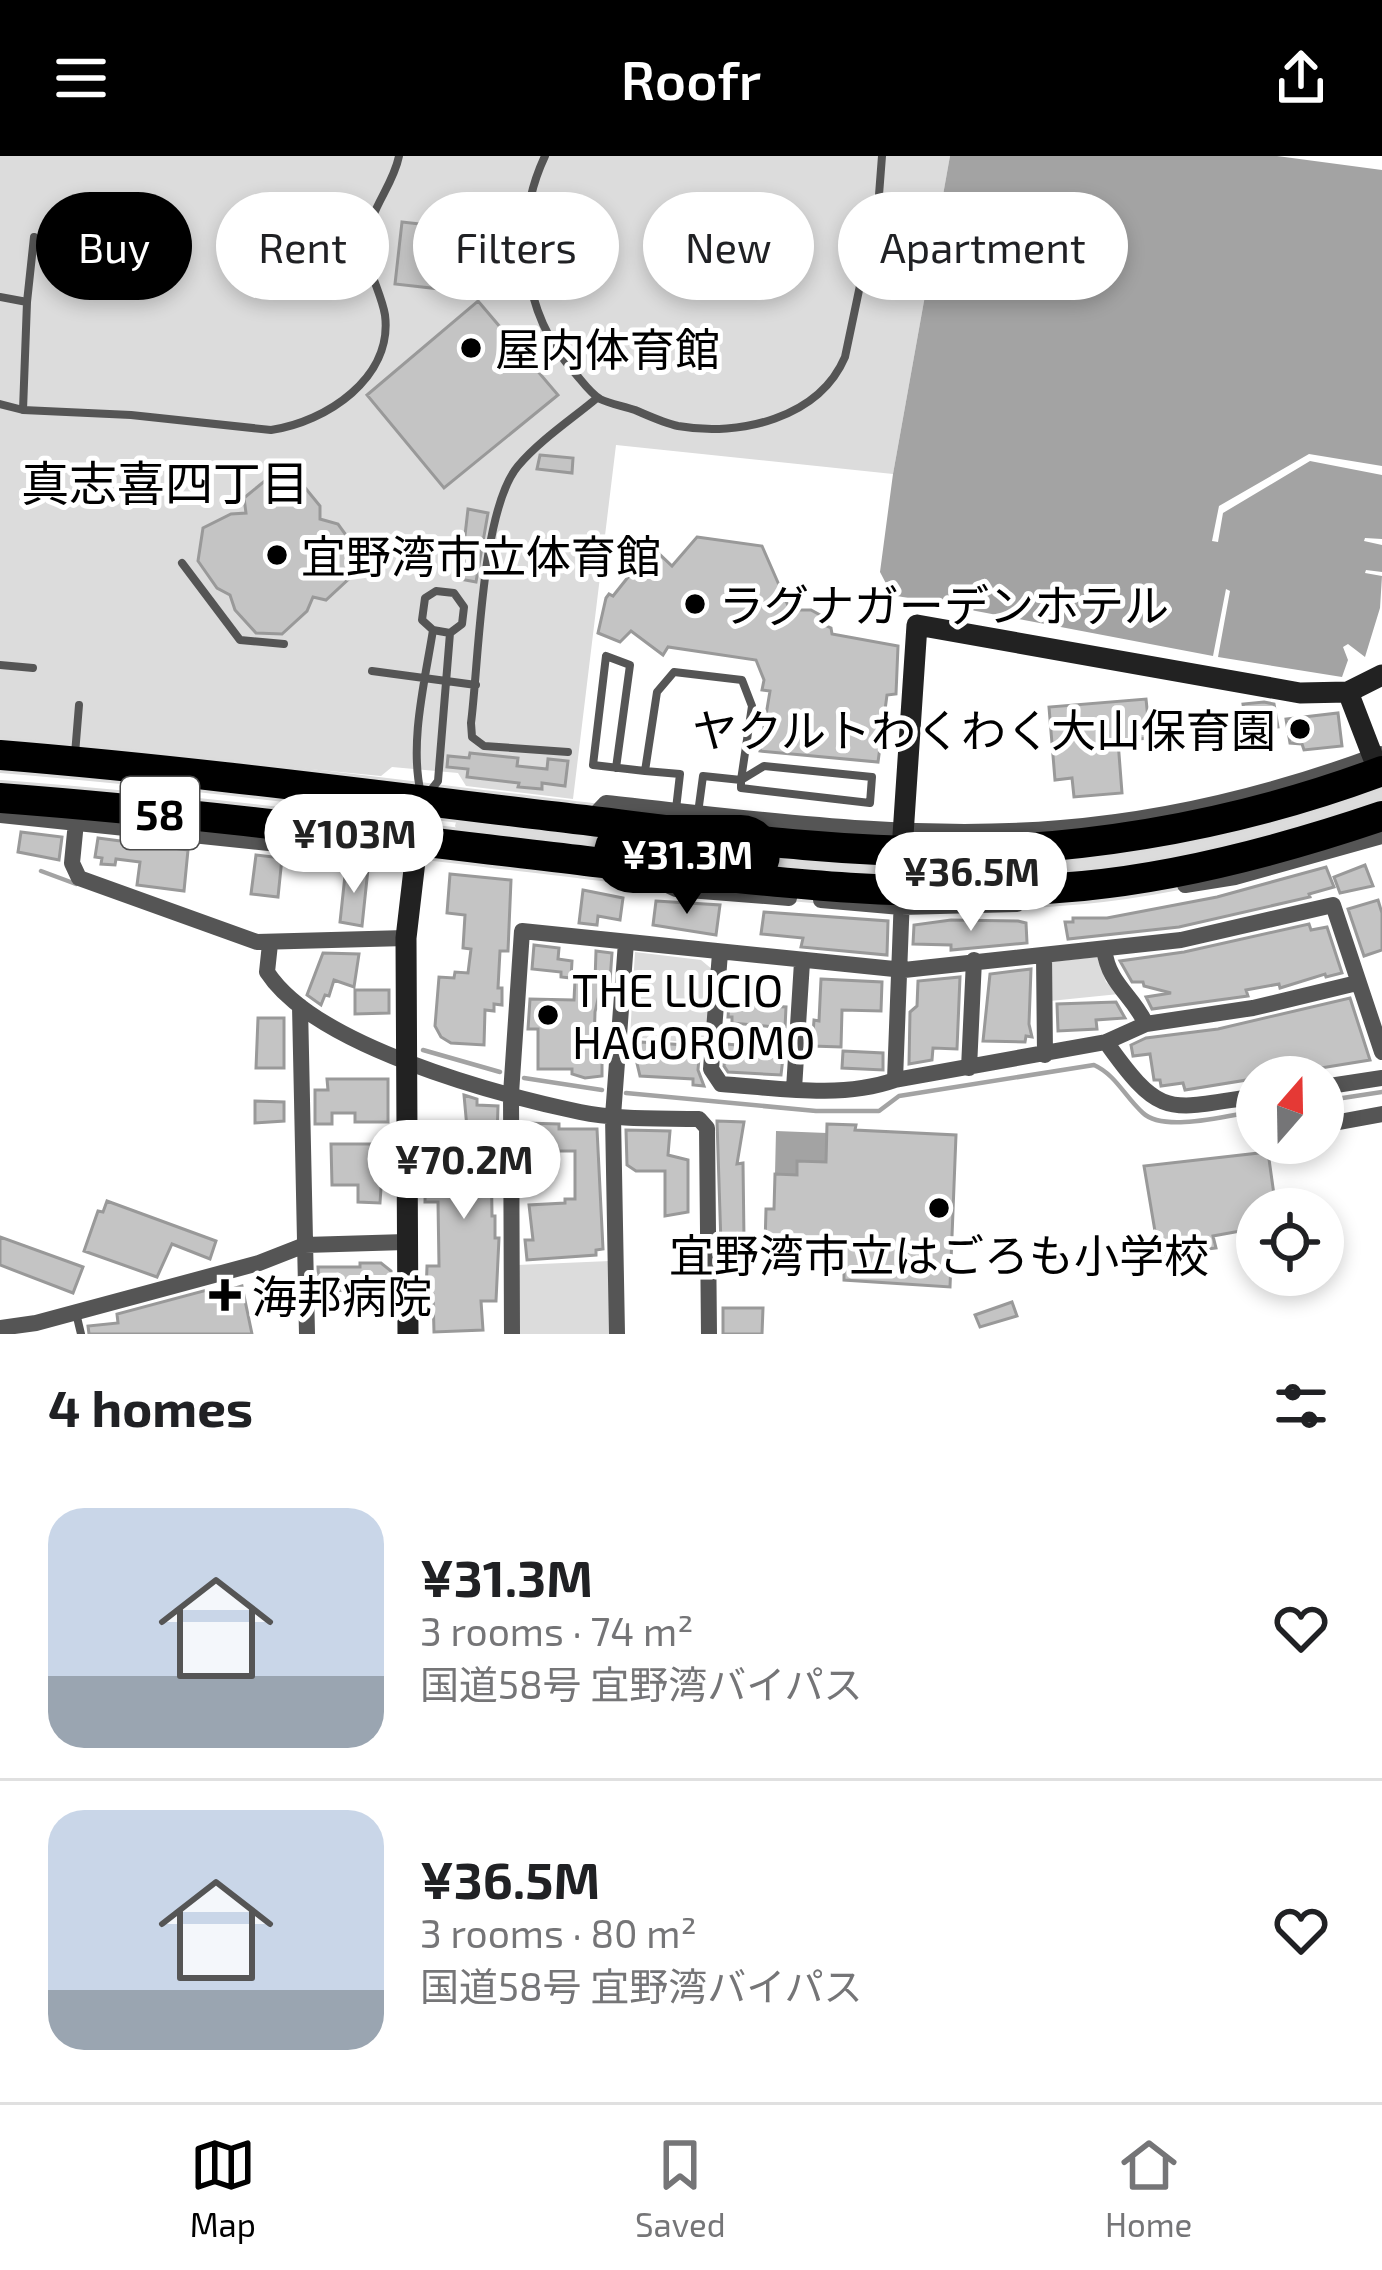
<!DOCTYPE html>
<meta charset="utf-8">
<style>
body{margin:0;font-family:"Exo 2","Noto Sans JP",sans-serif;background:#f6f6f6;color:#202124;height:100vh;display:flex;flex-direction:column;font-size:45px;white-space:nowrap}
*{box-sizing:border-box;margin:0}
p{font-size:39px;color:#757577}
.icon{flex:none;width:66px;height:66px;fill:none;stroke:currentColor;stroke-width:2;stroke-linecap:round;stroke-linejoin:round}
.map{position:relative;height:1178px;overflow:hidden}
.panel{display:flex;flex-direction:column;background:#fff;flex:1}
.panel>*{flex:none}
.guide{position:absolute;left:36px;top:36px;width:1311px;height:108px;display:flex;gap:24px}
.needle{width:78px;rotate:20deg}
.tools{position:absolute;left:1236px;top:900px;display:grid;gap:24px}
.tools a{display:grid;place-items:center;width:108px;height:108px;border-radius:50%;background:#fff;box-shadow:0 6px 18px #0003;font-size:60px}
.price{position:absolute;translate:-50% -102px;padding:0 27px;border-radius:42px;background:#fff;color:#222;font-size:39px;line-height:78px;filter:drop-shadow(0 3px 6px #0008)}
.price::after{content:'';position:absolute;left:50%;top:72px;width:36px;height:27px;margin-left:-18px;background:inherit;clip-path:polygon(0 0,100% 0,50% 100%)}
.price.selected{background:#000;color:#fff}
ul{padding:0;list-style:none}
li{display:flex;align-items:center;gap:36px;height:300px;padding:0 48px}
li+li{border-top:3px solid #e0e0e0}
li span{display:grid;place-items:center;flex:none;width:336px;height:240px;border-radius:36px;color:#555}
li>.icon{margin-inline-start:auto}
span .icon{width:144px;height:144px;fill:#fffc;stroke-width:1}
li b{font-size:51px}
h2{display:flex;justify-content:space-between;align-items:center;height:144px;padding:0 48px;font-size:51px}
.chip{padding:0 42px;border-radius:54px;background:#fff;box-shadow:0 6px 18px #0003;font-size:42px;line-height:108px}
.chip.selected{background:#000;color:#fff}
header{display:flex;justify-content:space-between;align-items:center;height:156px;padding:0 48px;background:#000;color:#fff;font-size:54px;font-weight:600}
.menu{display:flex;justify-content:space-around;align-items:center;height:168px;border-top:3px solid #e0e0e0;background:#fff;font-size:33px;color:#757577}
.menu a{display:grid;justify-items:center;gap:6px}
.menu .selected{color:#000}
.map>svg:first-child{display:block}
.green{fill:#dcdcdc}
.water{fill:#a3a3a3}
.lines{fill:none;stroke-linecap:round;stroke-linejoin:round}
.stream{stroke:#a3a3a3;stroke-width:4.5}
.building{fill:#c4c4c4;stroke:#999;stroke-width:3}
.highway-casing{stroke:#dbdbdb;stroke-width:36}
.lane{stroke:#555;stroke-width:8}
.street{stroke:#555;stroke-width:16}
.secondary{stroke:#222;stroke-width:21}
.highway{stroke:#000;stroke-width:30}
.poi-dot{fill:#000;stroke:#fff;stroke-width:4.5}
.labels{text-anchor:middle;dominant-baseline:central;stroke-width:10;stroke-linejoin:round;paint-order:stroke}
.shield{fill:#fff;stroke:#4c4c4c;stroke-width:3}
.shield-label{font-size:42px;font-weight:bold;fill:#000}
.poi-label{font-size:45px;fill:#000;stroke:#fff;text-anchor:start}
.neighbourhood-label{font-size:48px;fill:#000;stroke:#fff}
</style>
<header><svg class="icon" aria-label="menu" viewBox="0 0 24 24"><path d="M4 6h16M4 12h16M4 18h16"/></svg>Roofr<svg class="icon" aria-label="share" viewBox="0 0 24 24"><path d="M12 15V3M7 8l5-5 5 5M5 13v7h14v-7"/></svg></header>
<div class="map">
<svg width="1382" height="1178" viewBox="0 0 1382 1178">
<rect width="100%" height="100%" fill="#fff"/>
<path class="green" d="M0,0H950L893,318L616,289L573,643L466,630L458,617L392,611L381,620L0,583Z
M1382,626V647L1271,684L1088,718L895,724L590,695L529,683L458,675L455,670L458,659L837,699Z
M635,796L701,804L713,814L708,888L630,881Z
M1097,801L1106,826L1119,838L1050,845V806Z
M610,1105L611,1178H518L517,1109Z"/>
<path class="water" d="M950,0H1277L1382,14V310L1309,298L1219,350L1212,385L1218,386L1223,357L1310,305L1382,319V383L1365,382L1364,385L1382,389V416L1366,414L1365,417L1382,420L1380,452L1365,501L1348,488L1343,491L1348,504L1342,521L1218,501L1230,435L1226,433L1213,500L892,439L880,416L893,318Z
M776,975L827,977L826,1006L798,1005L797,1019L775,1018Z"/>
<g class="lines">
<path class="stream" d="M41,715L76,728
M423,894L500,916
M524,922L602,934
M626,937L816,955H879L899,940L1094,909C1116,919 1125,941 1143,957C1164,977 1229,959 1257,955
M1323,945L1382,936"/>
</g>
<path class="building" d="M484,53L506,54L503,89L481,87Z
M402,66L447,71L440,133L395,128Z
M478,145L558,239L444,332L367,239Z
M540,299L573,302L572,317L537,313Z
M272,319L298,323L320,350V363L338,368L356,393L353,419L326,444L313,441L307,455L282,478L256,477L235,454L230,439L217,432L198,405L203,372L231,358L246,357L244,342Z
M468,353L488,357L476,426L460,423Z
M697,381L762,390L790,454H811L822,460L820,467L831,472L832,478L898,490L896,538L887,539L878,606L760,595L770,535L762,534L764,524L756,504L668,491L663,499L631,475L620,486L598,477L606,442L609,438L613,440L652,391L672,410Z
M1146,543L1150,582L1118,585L1122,637L1074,641L1072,622L1055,624L1049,551Z
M1264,546L1274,548L1278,571L1247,574L1243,548Z
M1338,557L1342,590L1304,594L1302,588L1290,587L1286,563Z
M470,597L518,602L517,610L547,613L548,603L568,605L565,630L542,627V633L518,631L519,627L467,621L468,613L447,611L448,600L469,602Z
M21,676L62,681L59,704L18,696Z
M98,682L188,694L184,735L137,729L140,706L116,703L115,709L101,708L102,702L95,701Z
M256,699L282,702L278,741L251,738Z
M1365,709L1373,730L1340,737L1334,721Z
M346,710L368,713L362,770L340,766Z
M1326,711L1334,731L1309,738L1310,741L1179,771L1068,783L1065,766H1073V762H1107L1217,741Z
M450,718L511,724L508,795H500L498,832H502V849L494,848V855L485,854L484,889L451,887L441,881L435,870L439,821L454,822L455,816L468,817L471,793L463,792L465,759L447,757Z
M583,734L623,742L620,764L598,760L597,769L579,767Z
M1378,744L1382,757V794L1364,800L1348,753Z
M656,745L720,749L716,779L653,769Z
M764,756L888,765L887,799L801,791L803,782L761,778Z
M951,764L1018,765L1026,767L1027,787L951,794V789L913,788L914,769Z
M1309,768L1311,774L1327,771L1342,817L1326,821L1325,818L1280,832L1279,828L1246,834L1248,840L1152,853L1146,841L1171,837L1144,830L1143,826H1132L1120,805L1184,796Z
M534,789L559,792L558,803L572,805L571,822L561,821V816L532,813Z
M596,795L612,797L609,839H599L595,856L594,891L602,892V920L585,922L572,918V913H538V873H528L530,843L574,844L575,824L595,825Z
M323,797L359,798L354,831L334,824L329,840L325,839L321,849L307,839Z
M1031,813L1029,868L1032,881L1026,880L1025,886L983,885L990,818Z
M960,821L957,893L933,892L932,904L909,908L910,856L917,850L918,825Z
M821,823L882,826L881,855L842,854L841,891L812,890L814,864L819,865Z
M355,834H389V857L355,858Z
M1350,842L1370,904L1185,934L1183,927L1161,930L1160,924H1154L1150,898L1133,900L1131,889L1146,882L1218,873Z
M1116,846L1125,862L1096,864L1097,873L1058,875L1057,848Z
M729,848L786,851L785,872L732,867V861H728Z
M258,862H284V912H256Z
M641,886L700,890L698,914L704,930L693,929V923L640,920L636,903Z
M726,888L784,893L781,919L728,916L724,910Z
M843,895L883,897V914L842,912Z
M327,923H388V966H355V957H332V968H315V934H328Z
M464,939L477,943V949L498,950L497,981H491L492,1060H495V1082H499L496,1145H481L483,1174L434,1176L433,1139H426L427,1110H439L438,1046H425L426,984L468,983Z
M255,945L284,946V965L255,967Z
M717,965L744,966L737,1008L743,1007L744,1083H729V1090L721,1089Z
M524,967L559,968V973H597L603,1093L596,1094V1099L527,1104L525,1084H533L529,1049L565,1047V1043H575V995H548V989L524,988Z
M827,968L856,969L855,974L956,979L950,1131L844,1124V1093L765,1089L766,1053H774L775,1018L797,1019V1005L826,1006Z
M626,974L670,975L668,999L688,1004V1056L665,1060V1015H636L627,1009Z
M331,988H384L380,1047L358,1046V1029H332Z
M1268,996L1276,1053H1257V1072L1213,1080L1216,1092L1159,1099L1144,1010Z
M107,1045L216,1085L210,1103L172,1088L157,1121L84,1095L98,1055L103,1056Z
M0,1081L83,1111L73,1137L0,1109Z
M360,1107H381L391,1115L392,1135H383V1144L361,1143V1135L319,1134L318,1111H360Z
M242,1130L252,1178H89L88,1170L118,1167L117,1158L207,1134L209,1140Z
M1012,1146L1017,1160L980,1171L975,1159Z
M723,1152H763L762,1178H723Z"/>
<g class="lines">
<defs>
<path id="highway" d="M0,599C184,614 367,638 550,660C690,676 833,699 974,695C1115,690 1251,664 1382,615
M0,642C196,657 391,682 586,705C750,724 917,746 1083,730C1185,720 1285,693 1382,660"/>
</defs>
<use href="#highway" class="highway-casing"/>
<path class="lane" d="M545,0C512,70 522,157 574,216C582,225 590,237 600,243C610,248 624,250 635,254C649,260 664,267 678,270C740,281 819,262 845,201L879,39L882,0
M0,141L27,146
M0,248L23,254L131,259L271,274C326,266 393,222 385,159C381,135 365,112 367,87C368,54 393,31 399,0
M23,254L27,146L34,81
M182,407L240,484L284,488
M0,509L33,512
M372,515L476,529
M568,596L484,590L472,581L471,567C479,505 481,354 518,310C540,284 572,263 597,242
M75,598L79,549
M764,610L872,621L870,647L741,632V624Z
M616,612L630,509L606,500L593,609L645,615
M431,634L438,625L450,477
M421,638C409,587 425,525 433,474L422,464L425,442L436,435L454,437L464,451L462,468L450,477L433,474
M676,653L680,618L645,615L657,536L674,516L742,524L752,550L741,624L703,620L698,657
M76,1157L81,1178"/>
<path class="street" d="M0,659L297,690L320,674
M590,664L606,647C756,663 910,685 1061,672C1170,663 1278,636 1380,598
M76,666L72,707L79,722L257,786L406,782
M650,721L676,733L789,742
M1185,729L1235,721L1382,680
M821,744L901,751L1017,748
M270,788L267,816C315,890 495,938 580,956C618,964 660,962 699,963L707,972L709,1178
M1104,793C1109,829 1131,837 1146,868
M720,797L711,913L721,928C777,932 841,943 895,924L1106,886L1146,868L1253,852L1357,827
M1044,799L1045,899
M300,850L307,1178
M1106,886C1162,965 1168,953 1257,940
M969,912L974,804
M895,924L902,740
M1323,931L1382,922
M794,933L802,806
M1323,969L1382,958
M0,1172L36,1167L259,1107L305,1089L406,1086
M512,1178L511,938L522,775L904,814L1181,784L1333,749L1382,896
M617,1178L613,960L626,786"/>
<path class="secondary" d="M1348,536L1382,519
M902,694L917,469L1300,537L1348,536L1373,601
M408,1178L406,782L422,645"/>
<use href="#highway" class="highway"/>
</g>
<g class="poi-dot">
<circle cx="471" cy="192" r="12"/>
<circle cx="277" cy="399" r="12"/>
<circle cx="695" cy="448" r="12"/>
<circle cx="1300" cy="573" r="12"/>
<circle cx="548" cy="859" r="12"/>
<circle cx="939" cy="1052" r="12"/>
<path d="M219 1121h12v12h12v12h-12v12h-12v-12h-12v-12h12z"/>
</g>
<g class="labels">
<rect class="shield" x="121" y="621" width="78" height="72" rx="9"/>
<g class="shield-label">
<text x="160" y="657">58</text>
</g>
<g class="poi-label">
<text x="495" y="192">屋内体育館</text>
<text x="301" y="399">宜野湾市立体育館</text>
<text x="719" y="448">ラグナガーデンホテル</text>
<text x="1276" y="573" text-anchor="end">ヤクルトわくわく大山保育園</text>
<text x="572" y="833">THE LUCIO<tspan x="572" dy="52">HAGOROMO</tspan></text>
<text x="939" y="1098" text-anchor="middle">宜野湾市立はごろも小学校</text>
<text x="252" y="1139">海邦病院</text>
</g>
<g class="neighbourhood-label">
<text x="165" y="326">真志喜四丁目</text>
</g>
</g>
</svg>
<div class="tools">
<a><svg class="needle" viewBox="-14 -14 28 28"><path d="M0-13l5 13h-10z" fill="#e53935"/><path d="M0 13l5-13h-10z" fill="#757577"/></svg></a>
<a><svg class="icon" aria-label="locate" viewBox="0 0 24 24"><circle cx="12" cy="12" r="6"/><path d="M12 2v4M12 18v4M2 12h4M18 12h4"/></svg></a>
</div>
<b class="price" style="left:354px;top:740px">¥103M</b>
<b class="price selected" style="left:687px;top:761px">¥31.3M</b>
<b class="price" style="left:971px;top:778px">¥36.5M</b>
<b class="price" style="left:464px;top:1066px">¥70.2M</b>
<div class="guide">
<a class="chip selected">Buy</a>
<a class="chip">Rent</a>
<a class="chip">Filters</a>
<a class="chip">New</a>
<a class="chip">Apartment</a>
</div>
</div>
<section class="panel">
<h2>4 homes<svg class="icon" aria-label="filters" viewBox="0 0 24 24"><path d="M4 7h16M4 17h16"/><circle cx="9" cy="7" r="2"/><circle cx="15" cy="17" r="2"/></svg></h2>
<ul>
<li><span style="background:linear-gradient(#c9d6e8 70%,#9aa5b1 0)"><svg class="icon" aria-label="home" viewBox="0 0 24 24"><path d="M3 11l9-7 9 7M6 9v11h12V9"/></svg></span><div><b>¥31.3M</b><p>3 rooms · 74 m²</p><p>国道58号 宜野湾バイパス</p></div><svg class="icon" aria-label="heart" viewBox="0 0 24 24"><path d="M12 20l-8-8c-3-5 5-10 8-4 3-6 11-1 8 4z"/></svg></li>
<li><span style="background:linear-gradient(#c9d6e8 75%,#9aa5b1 0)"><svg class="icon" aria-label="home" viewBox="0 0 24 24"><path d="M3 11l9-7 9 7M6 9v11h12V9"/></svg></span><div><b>¥36.5M</b><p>3 rooms · 80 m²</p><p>国道58号 宜野湾バイパス</p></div><svg class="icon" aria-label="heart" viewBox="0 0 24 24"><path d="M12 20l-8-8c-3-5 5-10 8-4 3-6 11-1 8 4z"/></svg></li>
</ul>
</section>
<nav class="menu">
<a class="selected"><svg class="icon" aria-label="map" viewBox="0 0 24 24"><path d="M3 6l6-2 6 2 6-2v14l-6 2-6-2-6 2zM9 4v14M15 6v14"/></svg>Map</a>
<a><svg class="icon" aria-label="saved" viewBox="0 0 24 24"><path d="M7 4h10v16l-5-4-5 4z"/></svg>Saved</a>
<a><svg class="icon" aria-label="home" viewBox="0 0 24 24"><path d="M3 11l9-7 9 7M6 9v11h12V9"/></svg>Home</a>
</nav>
